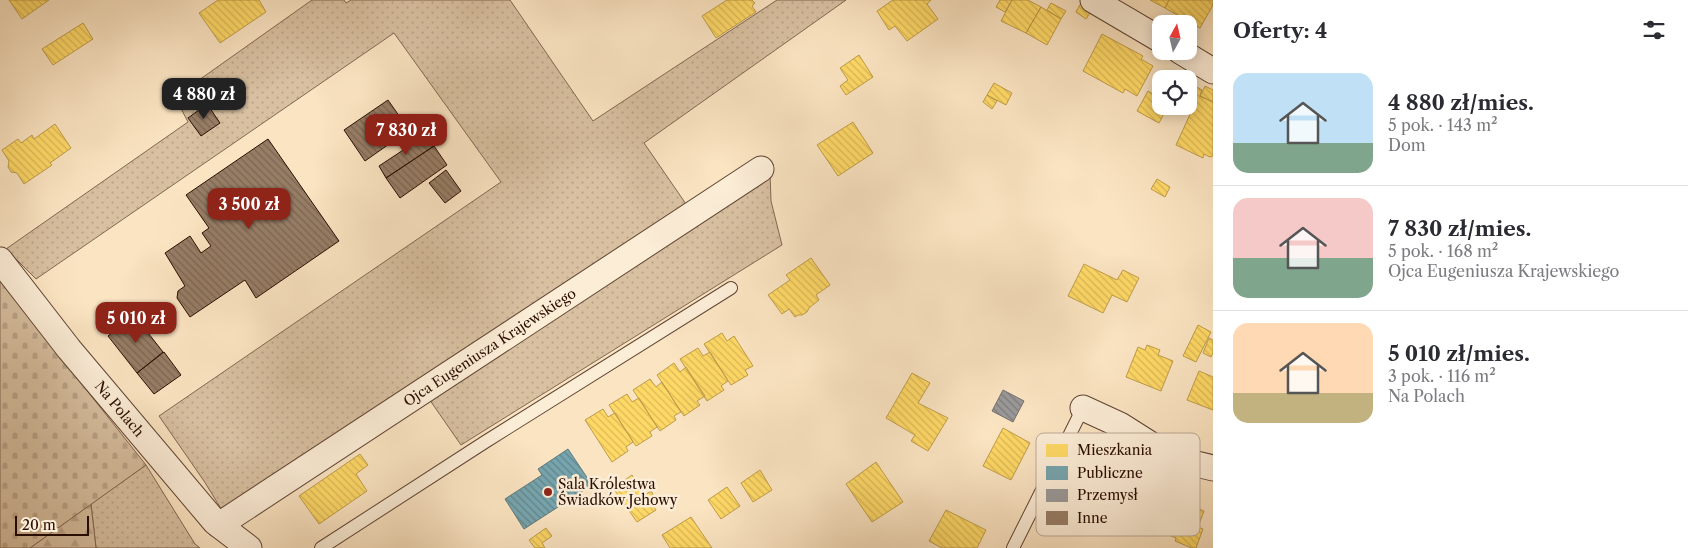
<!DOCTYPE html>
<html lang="pl">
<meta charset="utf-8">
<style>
body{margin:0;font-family:"Libre Caslon Text",serif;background:#f7f7f7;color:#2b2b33;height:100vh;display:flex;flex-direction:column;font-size:19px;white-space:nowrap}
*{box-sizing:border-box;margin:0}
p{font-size:16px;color:#7c7c81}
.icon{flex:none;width:28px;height:28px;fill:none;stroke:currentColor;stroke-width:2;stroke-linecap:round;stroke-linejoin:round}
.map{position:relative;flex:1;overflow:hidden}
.panel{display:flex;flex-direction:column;background:#fff;width:475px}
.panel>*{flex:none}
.needle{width:32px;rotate:8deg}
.buttons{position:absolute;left:1152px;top:15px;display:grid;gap:10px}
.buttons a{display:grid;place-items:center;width:45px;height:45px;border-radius:10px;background:#fff;box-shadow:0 2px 12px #0003;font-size:25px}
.scale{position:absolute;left:15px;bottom:12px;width:74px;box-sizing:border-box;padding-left:5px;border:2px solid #2b0e02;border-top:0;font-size:14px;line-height:18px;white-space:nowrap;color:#2b0e02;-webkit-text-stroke:4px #fcedd7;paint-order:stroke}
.price{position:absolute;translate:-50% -42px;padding:0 11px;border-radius:10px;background:#8f2418;color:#fff;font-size:16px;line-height:32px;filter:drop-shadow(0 1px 2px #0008)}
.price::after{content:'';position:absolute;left:50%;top:30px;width:15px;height:11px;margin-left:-8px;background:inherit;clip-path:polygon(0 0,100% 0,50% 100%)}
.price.selected{background:#222;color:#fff}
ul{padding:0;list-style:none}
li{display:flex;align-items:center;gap:15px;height:125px;padding:0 20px}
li+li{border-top:1px solid #e1e1e2}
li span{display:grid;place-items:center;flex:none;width:140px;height:100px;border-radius:15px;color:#555}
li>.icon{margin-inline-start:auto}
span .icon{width:60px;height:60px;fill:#fffc;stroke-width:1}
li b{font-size:21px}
h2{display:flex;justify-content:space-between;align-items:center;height:60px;padding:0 20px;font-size:21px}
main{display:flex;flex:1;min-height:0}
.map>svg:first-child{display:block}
.grass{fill:url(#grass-dots);stroke:#826752}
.forest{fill:url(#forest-firs);stroke:#826752}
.cemetery{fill:url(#cemetery-stones);stroke:#826752}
.homes{fill:url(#homes-back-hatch);stroke:#bf9c48}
.public{fill:url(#public-back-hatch);stroke:#60787b}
.industry{fill:url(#industry-back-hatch);stroke:#786f6c}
.building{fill:url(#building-back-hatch);stroke:#2b0e02}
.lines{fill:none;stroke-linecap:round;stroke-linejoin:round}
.service-casing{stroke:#5f4432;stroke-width:14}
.minor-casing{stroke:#5f4432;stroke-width:27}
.service{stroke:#fcedd7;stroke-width:12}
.minor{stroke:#fcedd7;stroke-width:25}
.poi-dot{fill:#8f2418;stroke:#fcedd7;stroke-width:2}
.labels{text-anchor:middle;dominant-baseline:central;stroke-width:5;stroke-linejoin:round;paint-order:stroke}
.street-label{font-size:14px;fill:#2b0e02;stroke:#fcedd7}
.poi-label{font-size:14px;fill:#2b0e02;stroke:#fcedd7;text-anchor:start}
.key{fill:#fcedd7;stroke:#bdaa97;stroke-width:1}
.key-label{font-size:14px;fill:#2b0e02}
</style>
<main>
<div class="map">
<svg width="1213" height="548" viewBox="0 0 1213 548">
<defs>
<pattern id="grass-dots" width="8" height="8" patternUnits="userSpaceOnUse" patternTransform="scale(1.25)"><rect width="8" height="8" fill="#d8c0a1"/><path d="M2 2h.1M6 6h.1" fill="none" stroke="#baa489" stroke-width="1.8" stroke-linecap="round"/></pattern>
<pattern id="forest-firs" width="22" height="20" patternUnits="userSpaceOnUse" patternTransform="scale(1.25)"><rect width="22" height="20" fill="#d8c0a1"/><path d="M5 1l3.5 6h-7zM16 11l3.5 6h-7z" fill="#baa489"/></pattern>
<pattern id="cemetery-stones" width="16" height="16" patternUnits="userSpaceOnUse" patternTransform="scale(1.25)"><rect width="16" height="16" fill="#d8c0a1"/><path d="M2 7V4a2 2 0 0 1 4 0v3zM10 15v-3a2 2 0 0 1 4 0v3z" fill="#baa489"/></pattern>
<pattern id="homes-back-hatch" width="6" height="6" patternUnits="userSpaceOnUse" patternTransform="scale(1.25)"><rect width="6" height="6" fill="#ffd966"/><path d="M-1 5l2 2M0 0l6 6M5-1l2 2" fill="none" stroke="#dbb957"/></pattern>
<pattern id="public-back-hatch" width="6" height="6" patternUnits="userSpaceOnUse" patternTransform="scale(1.25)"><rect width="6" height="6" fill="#76a5af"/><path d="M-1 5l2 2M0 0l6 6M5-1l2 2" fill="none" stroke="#61858c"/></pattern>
<pattern id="industry-back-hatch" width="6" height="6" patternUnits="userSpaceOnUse" patternTransform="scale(1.25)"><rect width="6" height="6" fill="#999"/><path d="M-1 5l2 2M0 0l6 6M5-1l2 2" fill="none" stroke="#7d7b7b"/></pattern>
<pattern id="building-back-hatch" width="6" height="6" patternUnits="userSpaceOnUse" patternTransform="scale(1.25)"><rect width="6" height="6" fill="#977d66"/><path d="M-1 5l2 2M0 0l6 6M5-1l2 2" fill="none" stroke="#7b6552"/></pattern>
</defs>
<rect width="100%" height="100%" fill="#fbe4c2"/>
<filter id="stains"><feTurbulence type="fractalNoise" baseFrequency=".004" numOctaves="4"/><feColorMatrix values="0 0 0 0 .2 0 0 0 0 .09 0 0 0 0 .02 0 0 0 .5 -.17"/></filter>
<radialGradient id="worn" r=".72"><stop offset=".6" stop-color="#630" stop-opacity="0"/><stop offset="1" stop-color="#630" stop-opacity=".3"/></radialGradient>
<path class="grass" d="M312,0H344L346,3L351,0H510L593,121L777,0H846L644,143L686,204L770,173L771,201L782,245L461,445L427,396L233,528L204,481L159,416L501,182L394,33L36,279L6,249L188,122L175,97Z
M146,465L195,544L200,548H96L91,504Z"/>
<path class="forest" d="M91,504L96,548H30Z"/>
<path class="cemetery" d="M0,281L146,465L30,548H0Z"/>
<path class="homes" d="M9,0H49L22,19Z
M218,0H259L266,12L220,43L199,13Z
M727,0H752L755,3L752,6L756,12L716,38L702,16Z
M893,0H931L927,4L938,19L907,41L895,26L889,30L877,11Z
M1000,0H1012L1005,12L996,7Z
M1012,0H1028L1041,7L1026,33L1001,21Z
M1150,0H1169L1165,8Z
M1169,0H1213V5L1200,28L1165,8Z
M1082,1L1093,8L1086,19L1076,12Z
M1051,3L1066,11L1061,19L1047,10Z
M1041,7L1061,19L1047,45L1026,33Z
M83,23L93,39L53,65L42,49Z
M1102,34L1143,56L1141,59L1153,66L1137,96L1125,89L1123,93L1083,71Z
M859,55L873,77L846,95L840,86L848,80L840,68Z
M994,83L1012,93L1006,105L987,95Z
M1189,83L1202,90L1200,96L1213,102V156L1210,157L1204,154L1203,158L1176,145L1192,110L1184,106H1189Z
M1205,86L1213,90V102L1200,96Z
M1148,91L1161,99V106H1168L1159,123L1137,111Z
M987,95L997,101L992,109L983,102Z
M853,122L873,153L838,176L817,145Z
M55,124L71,148L50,163L52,165L24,184L17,173L11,172L8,167L9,161L2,150L18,139L21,143L32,135L34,139Z
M1157,179L1170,187L1165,197L1151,189Z
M811,258L830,285L816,295L819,300L809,308L807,312L802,315H798L795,317L789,309L782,314L768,295L790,280L786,275Z
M1084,264L1117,280L1123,270L1139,278L1127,302L1112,295L1103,313L1068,296Z
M1198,325L1211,332L1196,362L1183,356Z
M722,333L727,341L734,336L753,366L745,370L748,375L731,385L704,344Z
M1209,338L1213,340V353L1211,357L1203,353Z
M1147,345L1160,350L1158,355L1173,361L1161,391L1126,377L1138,347L1145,350Z
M698,348L703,356L710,352L728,381L721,386L724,390L707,401L680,359Z
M674,363L680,372L686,367L705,396L697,401L700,405L684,416L657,375Z
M1199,371L1213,377V410L1187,400Z
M912,373L930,383L918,403L948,418L928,451L911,441L915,435L886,418Z
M650,379L656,387L662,382L681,412L674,416L676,420L660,431L633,390Z
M627,394L632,402L639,398L657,427L650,432L652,436L636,446L609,405Z
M603,409L608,417L615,413L633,442L626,447L628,451L612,462L585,420Z
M1003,428L1030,443L1011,480L983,466Z
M360,454L368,465L356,474L367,491L319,524L299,496Z
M876,462L903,502L872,522L846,484Z
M760,470L772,490L753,502L741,483Z
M632,475L645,495L651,491L656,499L651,503L656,510L637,522L613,488Z
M727,487L740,506L721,519L708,500Z
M1161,494L1204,511L1198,527L1203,529L1196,548H1192L1175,541L1176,538L1148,527Z
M946,510L986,530L977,548H942L929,541Z
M691,517L712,548H670L662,535Z
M546,528L552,536L542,543L545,548H535L529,540Z"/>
<path class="public" d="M568,449L592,485L524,529L505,499L542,475L538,469Z"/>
<path class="industry" d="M1003,390L1024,401L1013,422L992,411Z"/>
<path class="building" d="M388,100L409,130L365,161L344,130Z
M207,104L220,123L201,136L188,118Z
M426,135L434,146L386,178L379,166Z
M268,139L339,241L256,298L245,280L190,317L177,298L178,291L185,286L165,253L190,236L201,253L211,246L202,233L209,228L186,195Z
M434,146L447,165L400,198L386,178Z
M446,170L461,191L445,203L429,183Z
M134,315L163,352L137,373L108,336Z
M164,352L181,375L154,394L137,373Z"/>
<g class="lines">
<defs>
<path id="service" d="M321,548L485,442L731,288
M1013,548L1083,408"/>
<g id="minor">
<path d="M1093,0L1161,40"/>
<path d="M1180,51L1213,71"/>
<path id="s1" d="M0,260L69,349L215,522L249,548"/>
<path d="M1083,408L1120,425L1172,458L1213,468"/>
<path id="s2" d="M219,525L761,169"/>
</g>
</defs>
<use href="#service" class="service-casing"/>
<use href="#minor" class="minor-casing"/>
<use href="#service" class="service"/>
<use href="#minor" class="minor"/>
</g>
<circle class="poi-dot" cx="548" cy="492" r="5"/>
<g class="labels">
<g class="street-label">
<text stroke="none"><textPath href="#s2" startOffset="324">Ojca Eugeniusza Krajewskiego</textPath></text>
<text stroke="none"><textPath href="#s1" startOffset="191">Na Polach</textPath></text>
</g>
<g class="poi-label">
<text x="558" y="484">Sala Królestwa<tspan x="558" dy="16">Świadków Jehowy</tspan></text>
</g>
</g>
<rect x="1036" y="433" width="164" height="103" rx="8" class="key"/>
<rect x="1046" y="444" width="22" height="13" fill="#ffd966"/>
<rect x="1046" y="466" width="22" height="14" fill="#76a5af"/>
<rect x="1046" y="489" width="22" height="13" fill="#999"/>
<rect x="1046" y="511" width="22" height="14" fill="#977d66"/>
<g class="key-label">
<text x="1077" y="455">Mieszkania</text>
<text x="1077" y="478">Publiczne</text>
<text x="1077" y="500">Przemysł</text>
<text x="1077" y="523">Inne</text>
</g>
<rect width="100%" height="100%" filter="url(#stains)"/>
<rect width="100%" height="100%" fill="url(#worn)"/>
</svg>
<div class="buttons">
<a><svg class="needle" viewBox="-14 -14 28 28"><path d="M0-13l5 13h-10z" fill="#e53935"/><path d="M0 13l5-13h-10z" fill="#7c7c81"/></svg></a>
<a><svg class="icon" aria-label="locate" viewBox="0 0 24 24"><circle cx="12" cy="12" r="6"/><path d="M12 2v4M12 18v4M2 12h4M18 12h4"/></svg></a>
</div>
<div class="scale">20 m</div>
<b class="price selected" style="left:204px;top:120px">4 880 zł</b>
<b class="price" style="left:406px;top:156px">7 830 zł</b>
<b class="price" style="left:249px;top:230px">3 500 zł</b>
<b class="price" style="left:136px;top:344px">5 010 zł</b>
</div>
<section class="panel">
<h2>Oferty: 4<svg class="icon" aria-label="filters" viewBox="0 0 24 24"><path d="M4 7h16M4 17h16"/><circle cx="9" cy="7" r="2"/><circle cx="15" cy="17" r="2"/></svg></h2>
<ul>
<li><span style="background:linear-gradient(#bfe0f5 70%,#7fa58c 0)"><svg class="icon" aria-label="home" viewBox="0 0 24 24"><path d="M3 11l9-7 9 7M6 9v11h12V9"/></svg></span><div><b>4 880 zł/mies.</b><p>5 pok. · 143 m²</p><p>Dom</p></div></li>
<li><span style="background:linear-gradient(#f6c9c9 60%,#7fa58c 0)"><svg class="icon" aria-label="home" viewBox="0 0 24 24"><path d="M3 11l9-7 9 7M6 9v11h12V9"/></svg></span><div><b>7 830 zł/mies.</b><p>5 pok. · 168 m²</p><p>Ojca Eugeniusza Krajewskiego</p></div></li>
<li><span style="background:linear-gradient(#ffd9b3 70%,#c2b280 0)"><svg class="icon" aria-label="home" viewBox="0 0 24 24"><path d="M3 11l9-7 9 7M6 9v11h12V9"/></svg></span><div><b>5 010 zł/mies.</b><p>3 pok. · 116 m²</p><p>Na Polach</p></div></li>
</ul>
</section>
</main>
